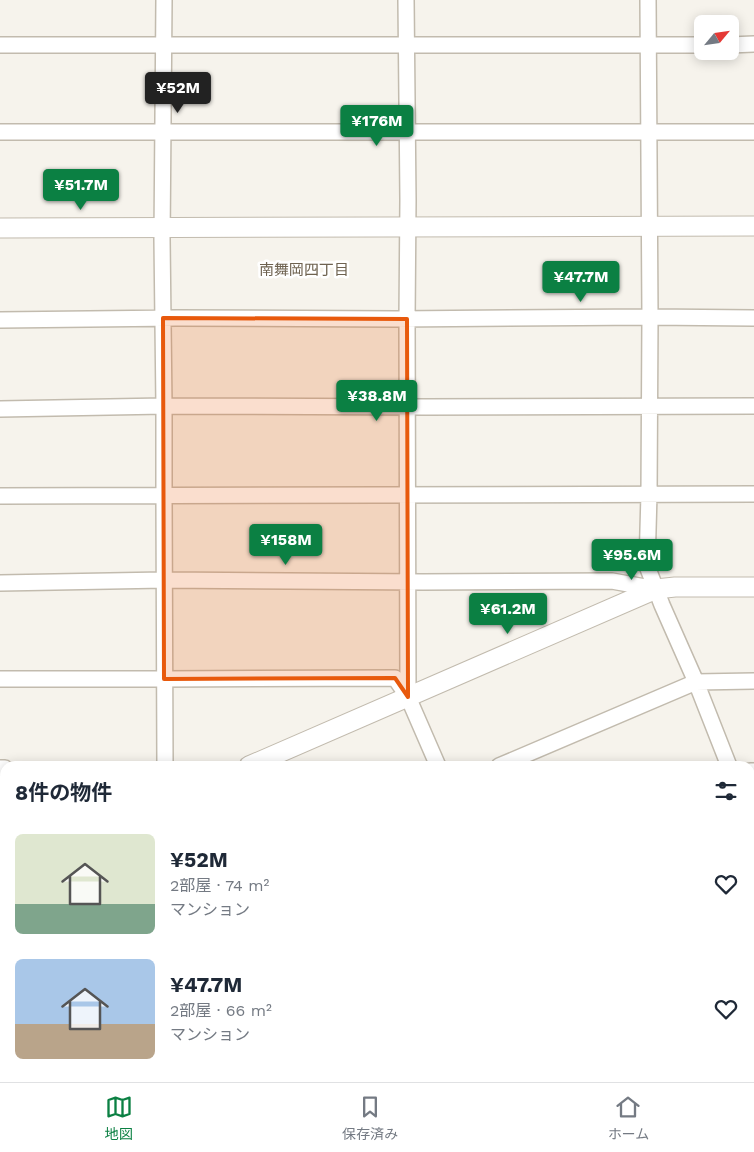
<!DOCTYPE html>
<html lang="ja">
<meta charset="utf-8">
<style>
body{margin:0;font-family:"Work Sans","Noto Sans JP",sans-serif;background:#f6f6f7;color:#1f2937;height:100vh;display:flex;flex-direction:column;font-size:19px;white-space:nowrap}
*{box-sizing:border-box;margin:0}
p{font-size:16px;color:#747a83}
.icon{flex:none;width:28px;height:28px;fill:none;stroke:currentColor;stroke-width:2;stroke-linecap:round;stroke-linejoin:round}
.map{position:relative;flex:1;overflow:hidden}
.drawer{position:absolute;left:0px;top:761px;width:755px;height:321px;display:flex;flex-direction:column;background:#fff;border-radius:15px 15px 0 0;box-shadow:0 2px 12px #0003}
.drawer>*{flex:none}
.needle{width:32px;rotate:61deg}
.tools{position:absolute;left:694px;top:15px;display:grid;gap:10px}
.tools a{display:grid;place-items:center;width:45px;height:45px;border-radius:8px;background:#fff;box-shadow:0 2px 12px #0003;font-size:25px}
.price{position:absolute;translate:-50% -42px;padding:0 11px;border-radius:5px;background:#0b8043;color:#fff;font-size:16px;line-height:32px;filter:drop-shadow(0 1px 2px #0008)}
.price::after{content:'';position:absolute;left:50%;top:30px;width:15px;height:11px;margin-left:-8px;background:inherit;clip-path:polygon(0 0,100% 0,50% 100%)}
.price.current{background:#222;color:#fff}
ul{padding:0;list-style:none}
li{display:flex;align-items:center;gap:15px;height:125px;padding:0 15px}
li span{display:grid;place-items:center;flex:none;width:140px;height:100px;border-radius:8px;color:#555}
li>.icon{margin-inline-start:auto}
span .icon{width:60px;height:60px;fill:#fffc;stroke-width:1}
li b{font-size:21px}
h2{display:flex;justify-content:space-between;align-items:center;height:60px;padding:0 15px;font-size:21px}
.tab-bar{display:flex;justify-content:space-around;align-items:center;height:70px;border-top:1px solid #e0e1e3;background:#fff;font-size:14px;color:#747a83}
.tab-bar a{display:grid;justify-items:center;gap:2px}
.tab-bar .current{color:#0b8043}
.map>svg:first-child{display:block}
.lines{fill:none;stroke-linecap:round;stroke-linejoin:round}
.minor-casing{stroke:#c2bbae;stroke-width:18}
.tertiary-casing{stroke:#c2bbae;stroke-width:21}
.minor{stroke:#fff;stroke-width:15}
.tertiary{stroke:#fff;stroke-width:19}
.marked{fill:#e8590c;fill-opacity:0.2;stroke:#e8590c;stroke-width:4;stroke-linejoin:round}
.labels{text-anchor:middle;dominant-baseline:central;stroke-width:5;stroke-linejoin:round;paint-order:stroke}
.neighbourhood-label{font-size:15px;fill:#6e6250;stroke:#fff}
</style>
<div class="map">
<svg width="754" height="1082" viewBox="0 0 754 1082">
<rect width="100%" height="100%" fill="#f6f3ec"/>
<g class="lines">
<defs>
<path id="minor" d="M164,0L162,239L164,406V496L165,766
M406,0L408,200L407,319L408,697
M648,0L650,317L649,494L647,566L662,605L696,682L729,766
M0,45H702
M730,45L754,44
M0,132H754
M0,320L177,318L396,319L650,317L754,318
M0,409L164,406L426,407L754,406
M0,496L754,494
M0,583L164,580L423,582L612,581L656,589
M0,679H164L395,678L408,697L438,766
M499,766L696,682L754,681
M0,768H5
M750,771H754
M750,815L754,824
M750,862L754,860
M750,923L754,918
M750,1027L754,1030
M0,1036L5,1037
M118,1078L127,1082
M501,1078L507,1082
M656,1078L662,1082
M205,1082L209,1078
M631,1082L635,1078"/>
<path id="tertiary" d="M0,228L754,226
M249,766L656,589L675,587H754
M0,847H5
M0,924L5,925
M317,1078L323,1082"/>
</defs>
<use href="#minor" class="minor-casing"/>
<use href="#tertiary" class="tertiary-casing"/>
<use href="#minor" class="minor"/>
<use href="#tertiary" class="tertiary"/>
</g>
<path class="marked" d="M163,318L407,319L408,697L395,678L164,679Z"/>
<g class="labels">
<g class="neighbourhood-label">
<text x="304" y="270">南舞岡四丁目</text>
</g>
</g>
</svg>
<div class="tools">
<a><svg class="needle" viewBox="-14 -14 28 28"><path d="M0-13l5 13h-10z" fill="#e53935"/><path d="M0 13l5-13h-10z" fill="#747a83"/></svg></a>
</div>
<b class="price current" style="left:178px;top:114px">¥52M</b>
<b class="price" style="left:377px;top:147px">¥176M</b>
<b class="price" style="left:81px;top:211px">¥51.7M</b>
<b class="price" style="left:581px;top:303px">¥47.7M</b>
<b class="price" style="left:377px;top:422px">¥38.8M</b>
<b class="price" style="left:286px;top:566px">¥158M</b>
<b class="price" style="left:632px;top:581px">¥95.6M</b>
<b class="price" style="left:508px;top:635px">¥61.2M</b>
<section class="drawer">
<h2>8件の物件<svg class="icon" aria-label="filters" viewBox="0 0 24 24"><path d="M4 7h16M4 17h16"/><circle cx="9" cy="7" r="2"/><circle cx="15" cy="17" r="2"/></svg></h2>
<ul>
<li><span style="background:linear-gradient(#dfe7d0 70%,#7fa58c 0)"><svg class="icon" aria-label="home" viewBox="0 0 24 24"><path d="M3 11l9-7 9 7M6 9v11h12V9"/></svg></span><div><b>¥52M</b><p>2部屋 · 74 m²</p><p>マンション</p></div><svg class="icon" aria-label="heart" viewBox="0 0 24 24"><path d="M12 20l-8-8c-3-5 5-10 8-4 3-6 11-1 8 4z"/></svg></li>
<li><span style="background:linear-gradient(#a9c7e8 65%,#b9a48a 0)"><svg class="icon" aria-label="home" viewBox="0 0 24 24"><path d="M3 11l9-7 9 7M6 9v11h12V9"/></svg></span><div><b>¥47.7M</b><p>2部屋 · 66 m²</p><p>マンション</p></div><svg class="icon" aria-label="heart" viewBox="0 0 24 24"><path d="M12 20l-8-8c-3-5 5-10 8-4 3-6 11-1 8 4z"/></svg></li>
</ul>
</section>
</div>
<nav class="tab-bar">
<a class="current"><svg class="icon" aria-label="map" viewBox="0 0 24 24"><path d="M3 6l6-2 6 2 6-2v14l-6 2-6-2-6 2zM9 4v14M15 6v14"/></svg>地図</a>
<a><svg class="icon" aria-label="saved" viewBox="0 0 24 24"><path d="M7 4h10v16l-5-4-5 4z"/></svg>保存済み</a>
<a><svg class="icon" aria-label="home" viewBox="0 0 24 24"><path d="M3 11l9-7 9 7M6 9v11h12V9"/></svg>ホーム</a>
</nav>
